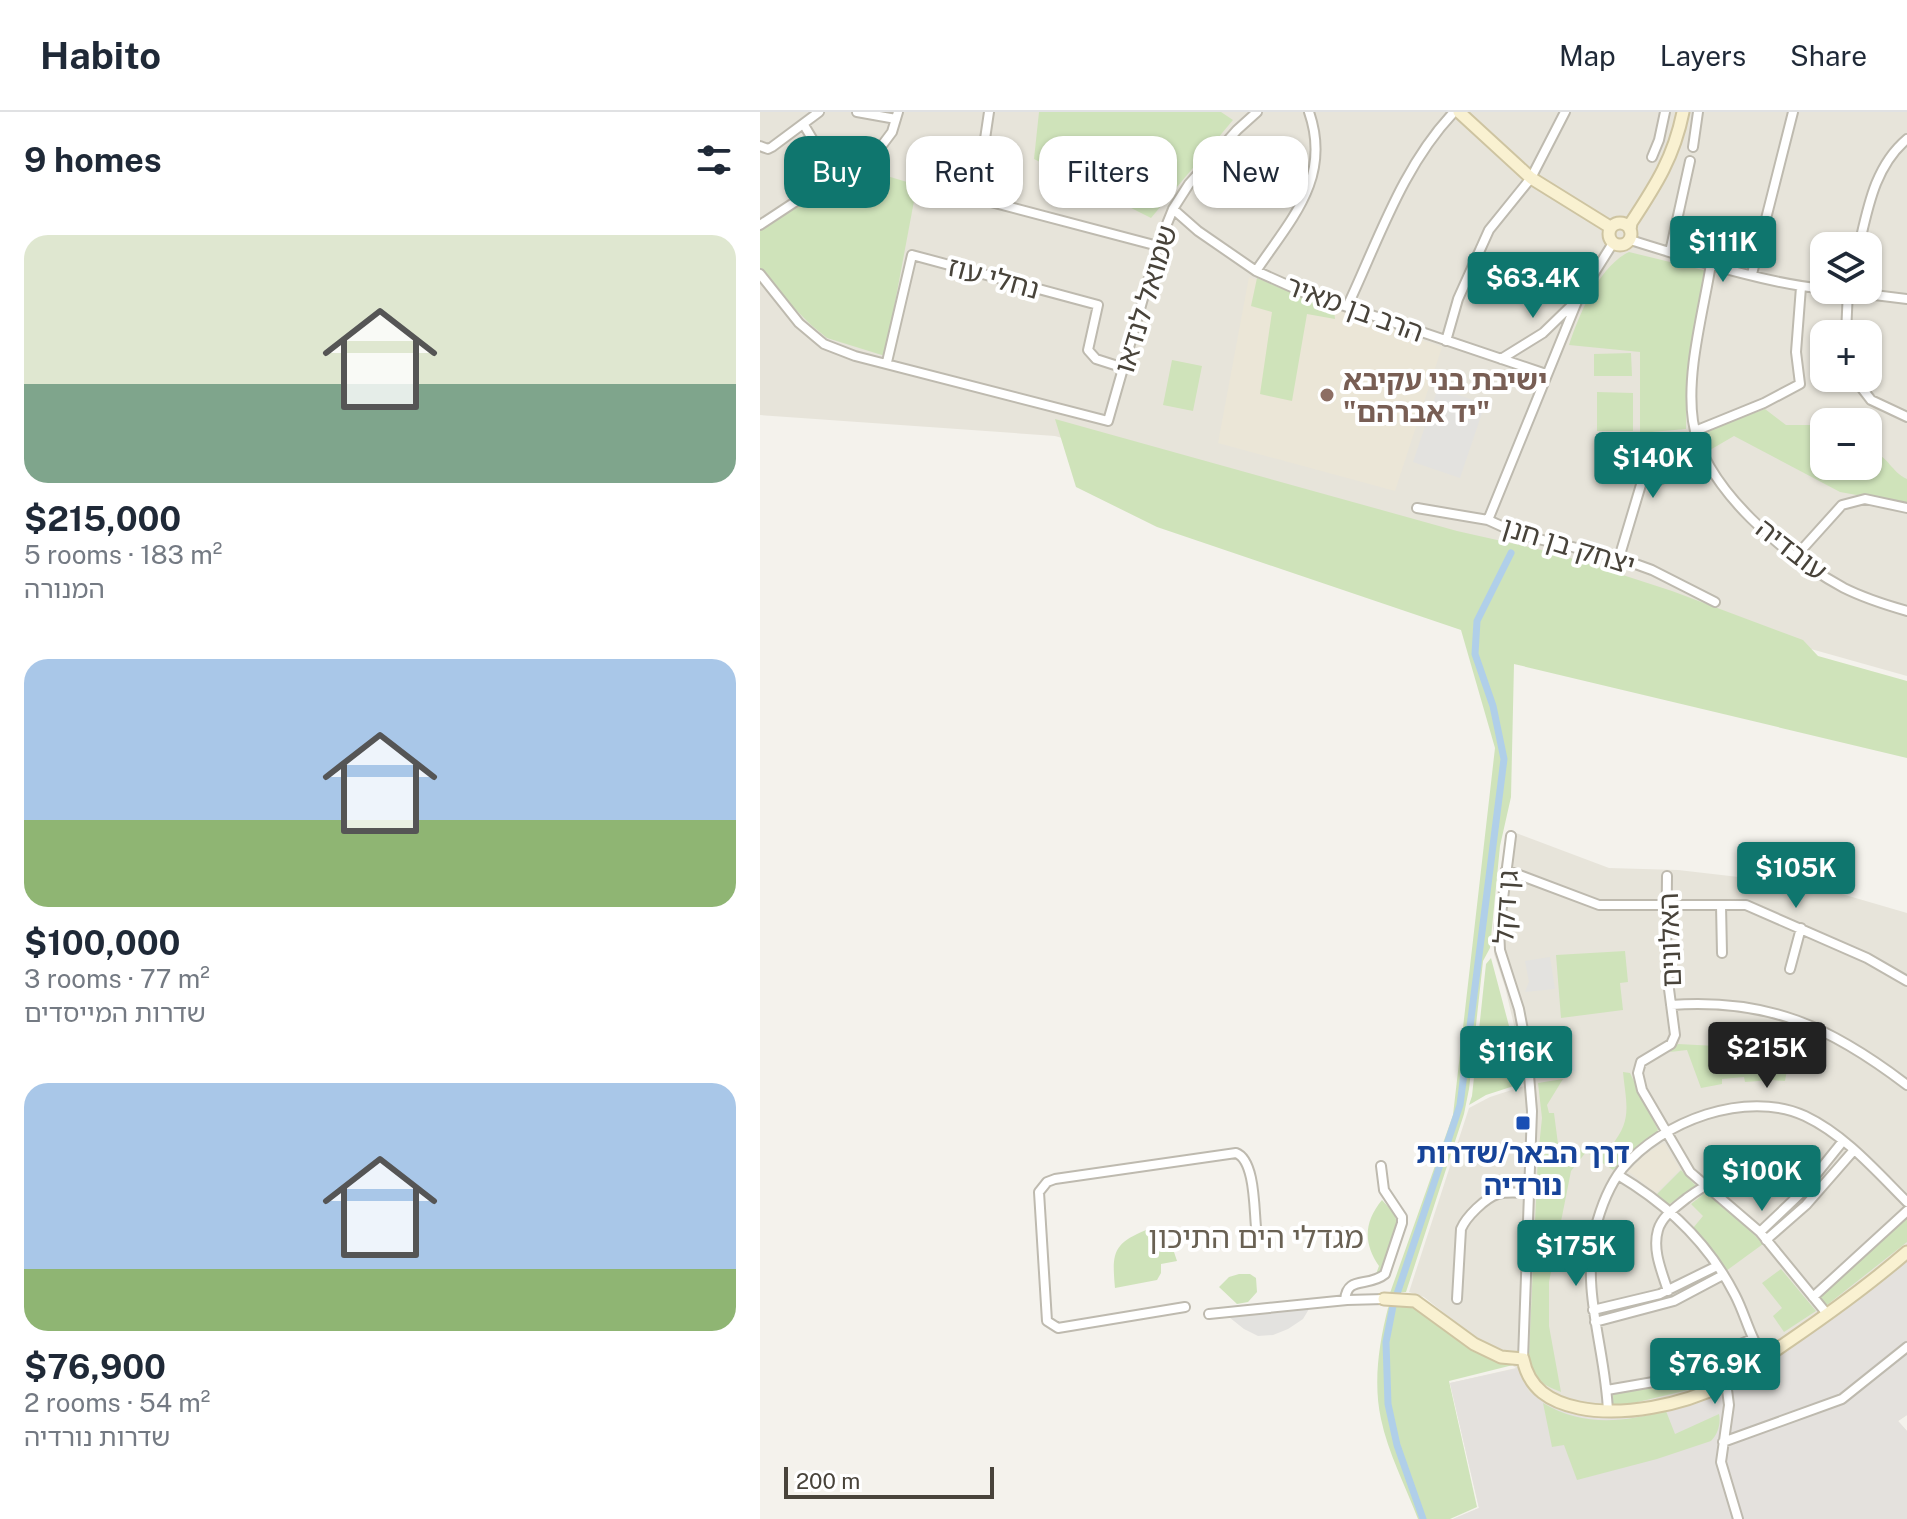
<!DOCTYPE html>
<meta charset="utf-8">
<style>
body{margin:0;font-family:"Public Sans","Noto Sans Hebrew",sans-serif;background:#f6f6f7;color:#1f2937;height:100vh;display:flex;flex-direction:column;font-size:30px;white-space:nowrap}
*{box-sizing:border-box;margin:0}
p{font-size:26px;color:#747a83}
.icon{flex:none;width:44px;height:44px;fill:none;stroke:currentColor;stroke-width:2;stroke-linecap:round;stroke-linejoin:round}
.map{position:relative;flex:1;overflow:hidden}
.details{display:flex;flex-direction:column;background:#fff;width:760px}
.details>*{flex:none}
.guide{position:absolute;left:24px;top:24px;width:760px;height:72px;display:flex;gap:16px}
.fabs{position:absolute;left:1050px;top:120px;display:grid;gap:16px}
.fabs a{display:grid;place-items:center;width:72px;height:72px;border-radius:16px;background:#fff;box-shadow:0 2px 6px #0004;font-size:40px}
.scale{position:absolute;left:24px;bottom:20px;width:210px;box-sizing:border-box;padding-left:8px;border:4px solid #48433a;border-top:0;font-size:22px;line-height:28px;white-space:nowrap;color:#48433a;-webkit-text-stroke:6px #fff;paint-order:stroke}
.price{position:absolute;translate:-50% -68px;padding:0 18px;border-radius:8px;background:#0f766e;color:#fff;font-size:26px;line-height:52px;filter:drop-shadow(0 2px 4px #0008)}
.price::after{content:'';position:absolute;left:50%;top:48px;width:24px;height:18px;margin-left:-12px;background:inherit;clip-path:polygon(0 0,100% 0,50% 100%)}
.price.on{background:#222;color:#fff}
ul{padding:0;list-style:none}
li{display:grid;align-content:center;gap:16px;height:424px;padding:0 24px}
li span{display:grid;place-items:center;height:248px;border-radius:24px;color:#555}
li>.icon{margin-inline-start:auto}
span .icon{width:144px;height:144px;fill:#fffc;stroke-width:1}
li b{font-size:34px}
h2{display:flex;justify-content:space-between;align-items:center;height:96px;padding:0 24px;font-size:34px}
.pill{padding:0 28px;border-radius:24px;background:#fff;box-shadow:0 2px 6px #0004;font-size:28px;line-height:72px}
.pill.on{background:#0f766e;color:#fff}
header{display:flex;align-items:center;gap:48px;box-sizing:border-box;height:112px;padding:0 40px;background:#fff;border-bottom:2px solid #e0e1e3}
header strong{font-size:38px}
nav{display:flex;gap:44px;margin-inline-start:auto;font-size:28px}
main{display:flex;flex:1;min-height:0}
.map>svg:first-child{display:block}
.residential{fill:#e7e4da;fill-rule:evenodd}
.industrial{fill:#e4e1dd}
.education{fill:#ebe6d7}
.green{fill:#cfe3ba}
.parking{fill:#e3e2df}
.lines{fill:none;stroke-linecap:round;stroke-linejoin:round}
.canal{stroke:#b0cfe9;stroke-width:7}
.street-casing{stroke:#bebaaf;stroke-width:12}
.secondary-casing{stroke:#cec4a1;stroke-width:15}
.street{stroke:#fff;stroke-width:8}
.secondary{stroke:#f9f1d1;stroke-width:11}
.education-dot{fill:#8d6e63;stroke:#fff;stroke-width:3}
.transit-dot{fill:#1a4fb4;stroke:#fff;stroke-width:3}
.labels{text-anchor:middle;dominant-baseline:central;stroke-width:8;stroke-linejoin:round;paint-order:stroke}
.street-label{font-size:28px;fill:#48433a;stroke:#fff}
.education-label{font-size:28px;font-weight:bold;fill:#785e54;stroke:#fff;text-anchor:start}
.transit-label{font-size:28px;font-weight:bold;fill:#164399;stroke:#fff}
.neighbourhood-label{font-size:30px;fill:#696153;stroke:#fff}
</style>
<header>
<strong>Habito</strong>
<nav><a>Map</a><a>Layers</a><a>Share</a></nav>
</header>
<main>
<section class="details">
<h2>9 homes<svg class="icon" aria-label="filters" viewBox="0 0 24 24"><path d="M4 7h16M4 17h16"/><circle cx="9" cy="7" r="2"/><circle cx="15" cy="17" r="2"/></svg></h2>
<ul>
<li><span style="background:linear-gradient(#dfe7d0 60%,#7fa58c 0)"><svg class="icon" aria-label="home" viewBox="0 0 24 24"><path d="M3 11l9-7 9 7M6 9v11h12V9"/></svg></span><div><b>$215,000</b><p>5 rooms · 183 m²</p><p>המנורה</p></div></li>
<li><span style="background:linear-gradient(#a9c7e8 65%,#8fb573 0)"><svg class="icon" aria-label="home" viewBox="0 0 24 24"><path d="M3 11l9-7 9 7M6 9v11h12V9"/></svg></span><div><b>$100,000</b><p>3 rooms · 77 m²</p><p>שדרות המייסדים</p></div></li>
<li><span style="background:linear-gradient(#a9c7e8 75%,#8fb573 0)"><svg class="icon" aria-label="home" viewBox="0 0 24 24"><path d="M3 11l9-7 9 7M6 9v11h12V9"/></svg></span><div><b>$76,900</b><p>2 rooms · 54 m²</p><p>שדרות נורדיה</p></div></li>
</ul>
</section>
<div class="map">
<svg width="1147" height="1407" viewBox="0 0 1147 1407">
<rect width="100%" height="100%" fill="#f4f2ec"/>
<path class="residential" d="M0,0H1147V564L295,324L0,303ZM1064,134H1108V178H1064ZM1064,222H1108V266H1064ZM1064,310H1108V354H1064Z
M748,718L849,756L918,758L1023,770L1027,766L1147,801V1303L1138,1309L1147,1319V1407H693L719,1396L690,1271L756,1256L753,1254L756,1242L728,1236L664,1185L649,1180L709,996L730,985L764,974L758,930L745,875L734,842L741,753Z"/>
<path class="industrial" d="M1147,1148V1303L1138,1309L1147,1319V1407H693L719,1396L690,1271L759,1256L769,1280L802,1299L835,1305L868,1306L943,1285L1011,1248Z"/>
<path class="education" d="M489,165L682,235L635,379L458,331Z
M904,1031L920,1057L896,1081L868,1059L886,1042Z"/>
<path class="green" d="M279,0H461L473,8L391,106L274,47Z
M97,55L157,73L125,244L67,226L51,213L20,182L0,156V119Z
M869,140L947,159L927,264L926,317L880,321V240L809,233C819,203 839,154 869,140Z
M497,166L574,198L575,207L547,202L532,289L500,282L512,200L491,194Z
M871,241L872,264H834V242Z
M412,248L442,254L433,299L403,293Z
M837,280L873,281V319H837Z
M1005,297L1026,313H1056L1064,318V354H1108V337C1131,346 1130,359 1147,367V392L1080,380L974,324L950,338L940,321Z
M295,307L697,419L795,441L912,479L1043,528L1058,544L1147,569V646L754,552L751,685L740,734L730,836L723,849L709,977L704,1002L646,1180L630,1181L693,1003L735,636L701,518L397,415L316,375Z
M865,839L868,870L860,871L863,898L801,906L796,843Z
M731,846L753,929L760,972L726,983L709,993L712,984L726,852Z
M918,932L975,935L972,948L1027,958L1025,969L1011,968L985,970L984,965L962,967V972L941,976L927,938L910,940Z
M863,960L870,961L898,1018L892,1027L853,1058L826,1040L811,1059L789,1170V1214L801,1280C778,1271 774,1266 769,1243L778,1043L851,1034C873,1008 866,992 863,960Z
M803,967L787,993L789,1001H794L798,1032L779,1035L782,1006L778,971Z
M921,1058L936,1074L908,1093L897,1082Z
M946,1080L976,1104L1003,1132L966,1159L933,1116L943,1104L931,1092Z
M622,1088L634,1101L637,1110L622,1160L616,1162L619,1154C603,1131 604,1110 622,1088Z
M1147,1104V1130L1067,1193L1059,1185Z
M386,1118L389,1129L412,1134L417,1149L401,1152V1161L397,1168L355,1176C352,1142 352,1132 386,1118Z
M1021,1157L1056,1199L1024,1220L1013,1204L1022,1196L1002,1171Z
M479,1162H490L496,1166L497,1180L488,1190L477,1192L459,1175L469,1165Z
M650,1191C669,1203 684,1219 702,1231C720,1241 737,1247 757,1252L689,1269L717,1395L690,1407H658C646,1375 628,1341 621,1307C613,1271 619,1231 628,1196L630,1193Z
M989,1231L995,1243L945,1274L861,1294L856,1295L853,1292V1280L889,1275L978,1239Z
M783,1291C823,1315 863,1310 906,1299L915,1322L959,1302C961,1312 958,1322 951,1329L897,1347L817,1368L804,1333L792,1335Z"/>
<path class="parking" d="M678,276L725,292L700,366L653,350Z
M790,845L795,877L765,880L769,870L765,849Z
M811,928L816,959L782,964L777,933Z
M549,1197L543,1207L528,1217L513,1223L498,1224L484,1217L469,1205Z"/>
<g class="lines">
<path class="canal" d="M663,1407L637,1333L628,1292L626,1230L633,1194L700,993L744,647L733,594L715,542L717,509L751,441"/>
<defs>
<path id="street" d="M97,0L136,7
M229,0L218,74L222,85L227,89L398,134
M44,13L75,65
M0,34L8,37L12,35L59,0
M933,35L938,0
M892,45L899,28L905,0
M413,97L438,119L496,159L543,180L786,262
M0,113L123,32L132,20L138,0
M870,128C933,147 998,170 1064,177
M1099,134C1108,95 1115,54 1147,27
M910,140L930,49
M951,152C943,201 926,261 933,309C943,377 1027,445 1084,476C1104,486 1126,493 1147,499
M496,159C531,107 572,66 549,0
M0,162L39,211L64,232L95,244L348,309L398,134L413,97L429,72L477,18L497,0
M992,162L1033,0
M1074,178L1147,187
M587,195C619,127 642,55 694,0
M1086,222L1088,178
M686,229L698,187L729,118L771,66L805,0
M741,247L783,221L815,190
M127,250L152,143L338,193L328,238L336,247L364,256
M1094,266L1111,288L1147,305
M935,319L1004,291L1040,272L1036,240L1041,175
M657,396L728,408L761,423L859,446L892,458L955,490
M728,408L818,187L853,131
M1036,444L1082,393L1105,387L1147,396
M859,446L883,366L899,368L945,348
M751,724L739,818L740,838L759,897L767,939L772,999L763,1247
M746,758L839,793H986L1107,846L1147,869
M907,764L906,854L915,923L911,932L881,950L878,961L882,978L930,1060L1000,1120L1068,1203
M961,793L962,841
M1030,857L1041,816
M911,893C1009,886 1071,915 1147,973
M858,1063C907,1092 949,1132 975,1183C986,1204 990,1227 1005,1246
M1000,1120L1042,1080L1083,1029
M1006,1128L1046,1093L1094,1038
M908,1179C902,1160 892,1138 898,1118C902,1104 916,1095 927,1086C967,1056 999,1055 1042,1080
M1053,1185L1147,1099
M697,1187L701,1117C706,1105 725,1086 738,1082C748,1079 760,1081 770,1081
M585,1188C587,1163 608,1176 625,1162L642,1111V1105L624,1078L621,1054
M425,1195L298,1216L287,1209L279,1080L287,1070L295,1067L476,1041C495,1048 494,1096 496,1115
M833,1198L900,1182L957,1154
M449,1202L587,1188L624,1187
M835,1210L914,1189L963,1163
M966,1270L969,1293L961,1350L978,1407
M847,1278L899,1269L992,1227
M848,1300C846,1239 821,1180 835,1118C840,1098 849,1074 862,1057C902,1009 986,977 1045,1004C1085,1023 1116,1059 1147,1090
M963,1330L1082,1287L1147,1235"/>
<path id="secondary" d="M699,0L771,66L850,115
M849 122a11 11 0 1 1 22 0a11 11 0 1 1-22 0Z
M870,118L871,111C896,73 914,45 923,0
M624,1187L655,1189L714,1232L741,1245L763,1247C769,1277 790,1290 819,1296C863,1305 922,1293 962,1273C986,1260 1007,1244 1029,1229C1070,1201 1110,1172 1147,1140"/>
</defs>
<use href="#street" class="street-casing"/>
<use href="#secondary" class="secondary-casing"/>
<use href="#street" class="street"/>
<use href="#secondary" class="secondary"/>
</g>
<circle class="education-dot" cx="567" cy="283" r="8"/>
<rect class="transit-dot" x="755" y="1003" width="16" height="16" rx="4"/>
<g class="labels">
<g class="street-label">
<text transform="translate(234 165) rotate(15)">נחלי עוז</text>
<text transform="translate(385 187) rotate(-73)">שמואל לנדאו</text>
<text transform="translate(595 196) rotate(20)">הרב בן מאיר</text>
<text transform="translate(809 433) rotate(17)">יצחק בן חנן</text>
<text transform="translate(1032 437) rotate(38)">עובדיה</text>
<text transform="translate(745 795) rotate(-86)">גן דקל</text>
<text transform="translate(909 828) rotate(-92)">האלונים</text>
</g>
<g class="education-label">
<text x="583" y="267">ישיבת בני עקיבא<tspan x="583" dy="32">"יד אברהם"</tspan></text>
</g>
<g class="transit-label">
<text x="763" y="1040">דרך הבאר/שדרות<tspan x="763" dy="32">נורדיה</tspan></text>
</g>
<g class="neighbourhood-label">
<text x="496" y="1125">מגדלי הים התיכון</text>
</g>
</g>
</svg>
<div class="fabs">
<a><svg class="icon" aria-label="layers" viewBox="0 0 24 24"><path d="M12 4l9 5-9 5-9-5zM3 14l9 5 9-5"/></svg></a>
<a>+</a>
<a>−</a>
</div>
<div class="scale">200 m</div>
<b class="price" style="left:963px;top:172px">$111K</b>
<b class="price" style="left:773px;top:208px">$63.4K</b>
<b class="price" style="left:893px;top:388px">$140K</b>
<b class="price" style="left:1036px;top:798px">$105K</b>
<b class="price on" style="left:1007px;top:978px">$215K</b>
<b class="price" style="left:756px;top:982px">$116K</b>
<b class="price" style="left:1002px;top:1101px">$100K</b>
<b class="price" style="left:816px;top:1176px">$175K</b>
<b class="price" style="left:955px;top:1294px">$76.9K</b>
<div class="guide">
<a class="pill on">Buy</a>
<a class="pill">Rent</a>
<a class="pill">Filters</a>
<a class="pill">New</a>
</div>
</div>
</main>
